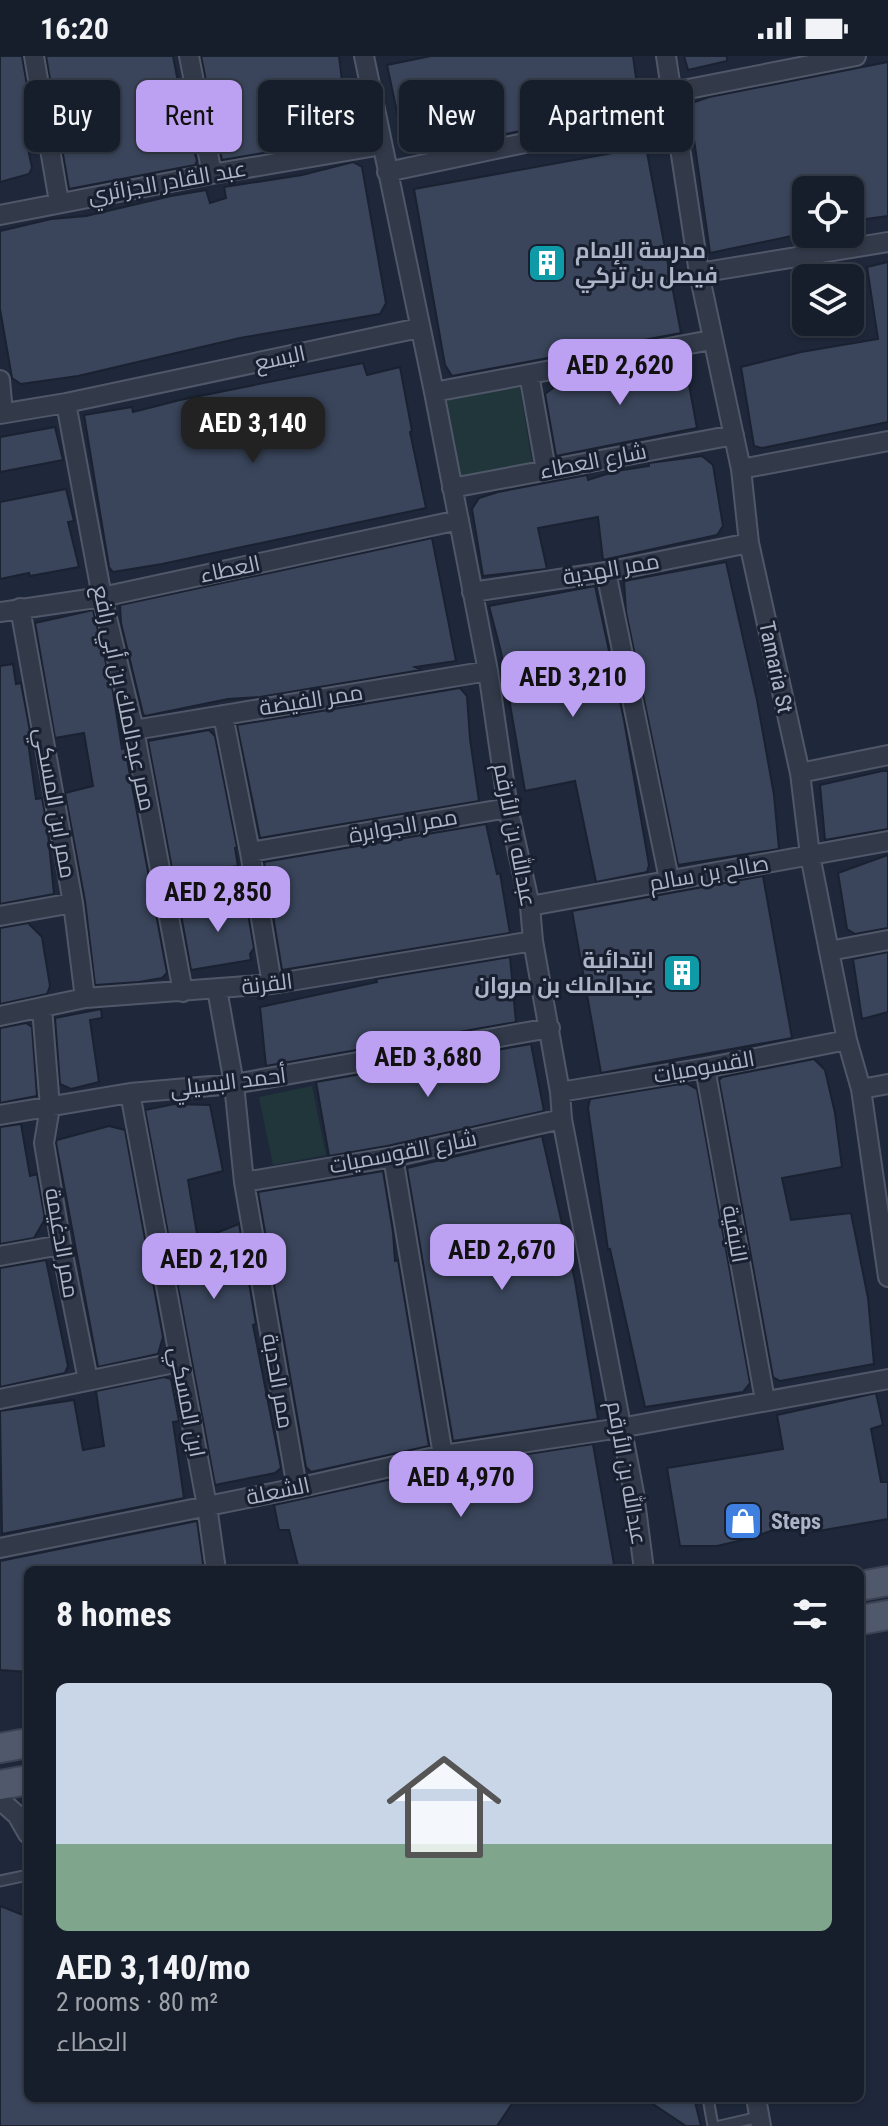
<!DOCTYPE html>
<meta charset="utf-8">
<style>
body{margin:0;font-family:"Roboto Condensed",Cairo,sans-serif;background:#232b38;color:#f1f3f6;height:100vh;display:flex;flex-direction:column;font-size:30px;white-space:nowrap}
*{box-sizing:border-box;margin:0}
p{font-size:26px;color:#9ea2a9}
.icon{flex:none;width:44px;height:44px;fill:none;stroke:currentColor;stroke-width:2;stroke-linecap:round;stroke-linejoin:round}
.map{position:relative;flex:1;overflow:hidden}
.drawer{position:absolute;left:24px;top:1510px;width:840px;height:536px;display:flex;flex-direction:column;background:#161e2c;border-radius:12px;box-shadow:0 2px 6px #0004,0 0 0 2px #353c48}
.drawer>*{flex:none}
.hud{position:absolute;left:24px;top:24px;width:840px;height:72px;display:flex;gap:16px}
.controls{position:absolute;left:792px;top:120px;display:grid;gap:16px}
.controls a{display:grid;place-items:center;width:72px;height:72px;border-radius:12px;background:#161e2c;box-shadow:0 2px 6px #0004,0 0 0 2px #353c48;font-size:40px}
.price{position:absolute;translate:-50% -68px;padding:0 18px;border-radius:16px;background:#bca0f2;color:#111;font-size:26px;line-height:52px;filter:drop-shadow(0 2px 4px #0008)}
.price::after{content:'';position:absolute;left:50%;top:48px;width:24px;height:18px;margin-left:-12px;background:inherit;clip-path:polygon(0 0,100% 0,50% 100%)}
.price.on{background:#222;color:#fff}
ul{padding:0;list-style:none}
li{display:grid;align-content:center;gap:16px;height:424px;padding:0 32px}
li+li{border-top:2px solid #353c48}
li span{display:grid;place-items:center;height:248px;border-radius:12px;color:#555}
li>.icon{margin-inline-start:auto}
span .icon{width:144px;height:144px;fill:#fffc;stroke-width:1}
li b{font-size:34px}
h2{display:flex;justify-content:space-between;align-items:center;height:96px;padding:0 32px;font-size:34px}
.tag{padding:0 28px;border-radius:12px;background:#161e2c;box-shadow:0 2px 6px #0004,0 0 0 2px #353c48;font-size:28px;line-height:72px}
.tag.on{background:#bca0f2;color:#111}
.status{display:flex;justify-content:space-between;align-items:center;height:56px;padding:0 40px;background:#161e2c;direction:ltr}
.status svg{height:22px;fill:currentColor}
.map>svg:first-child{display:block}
.green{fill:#20363b}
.building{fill:#3a455b;stroke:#1a2131;stroke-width:2}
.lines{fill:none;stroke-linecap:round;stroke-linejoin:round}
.lane-casing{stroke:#505768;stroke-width:13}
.street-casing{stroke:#505768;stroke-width:22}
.primary-casing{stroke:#3c4354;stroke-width:32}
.lane{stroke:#323a4a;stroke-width:9}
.street{stroke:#323a4a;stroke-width:18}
.primary{stroke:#50596b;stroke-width:28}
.labels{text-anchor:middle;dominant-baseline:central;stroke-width:6;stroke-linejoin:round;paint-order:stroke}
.street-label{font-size:22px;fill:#acb4c7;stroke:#181f2f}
.poi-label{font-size:22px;font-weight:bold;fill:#acb4c7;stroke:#181f2f;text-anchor:start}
</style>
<div class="status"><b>16:20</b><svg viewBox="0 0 49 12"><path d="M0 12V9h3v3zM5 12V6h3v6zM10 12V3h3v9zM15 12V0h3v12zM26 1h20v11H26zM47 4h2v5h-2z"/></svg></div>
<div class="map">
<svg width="888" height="2070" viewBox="0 0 888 2070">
<rect width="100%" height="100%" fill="#1e283a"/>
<path class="green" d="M519,327L533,411L458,424L445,349L453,339Z
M312,1030L326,1099L273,1109L259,1041Z"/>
<path class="building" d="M0,0H22L34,70L24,72L32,112L29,118L0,126Z
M46,0H173L185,62L197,105L195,109L69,133Z
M201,0H339L342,25L355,74L345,83L222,104Z
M431,0H633L640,50L414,97L404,89L387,9Z
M684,0H727V5L688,14Z
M888,6V160L851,165L850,134H806V177L710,197L689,48L709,41Z
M646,91L681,277L452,320L445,309L414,133Z
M353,106L362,111L386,247L380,258L240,282L78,320L21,328L12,322L0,253V175L51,163L86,160L171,140L206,134L210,147L226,142L224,131L302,119Z
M888,206V366L762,392L754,390L741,311L801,296L878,283L867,211Z
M363,307L367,319L400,311L412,375L410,376L426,452L162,508L113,516L109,511L84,359L132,351L133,356L180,344Z
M685,307L697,372L556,400L545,338L564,324L619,314Z
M55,371L63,404L0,416V381Z
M702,400L713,409L723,470L717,479L603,504L598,461L538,472L547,513L483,520L472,453L479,442L498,436L587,419L588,424L616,415L649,410V407Z
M66,433L74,465L68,466L79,511L30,520L29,517L0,523V446Z
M432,482L456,605L415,611L421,614L260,641L228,643L145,660L143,658L121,567L120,549Z
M726,506L757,644L774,739L779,793L678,809L626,556L624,525Z
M595,530L624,664L649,809L647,816L596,826L575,725L525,735L501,596L489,550Z
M93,554L113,636L122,693L125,692L149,821L152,848L154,847L167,917L162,922L139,926L95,929L85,845L65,737L93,730L84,677L55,682L35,567Z
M13,608L16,628L21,627L32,686H28L36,743L42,742L47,768L54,838L0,848V610Z
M460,632L467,640L470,683L479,745L260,782L237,669Z
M209,674L215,680L237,791L235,792L238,810L173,818L148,685Z
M882,715H888V773L825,784L820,729Z
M486,768L497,818L500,817L510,877L282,914L264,806Z
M888,799V872L855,878L847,873L838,817Z
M763,820L792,982L601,1017L572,855Z
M245,841L254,892L250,898L251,904L191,914L180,853Z
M28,867L42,881L50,930L47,938L0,948V872Z
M888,896V956L862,963L853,903Z
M510,901L516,966L266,1010L260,951L377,926L376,923Z
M101,953L102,962L90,964L99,1026L71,1033L60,1028L55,962Z
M26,967L32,971L37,1040L0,1047V972Z
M531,988L544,1055L387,1090L329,1100L316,1026Z
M814,1003L825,1014L835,1057L842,1111L782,1122L791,1164L851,1157L868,1242L874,1308L780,1325L773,1321L719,1024L722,1021Z
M686,1027L697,1033L750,1327L743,1336L645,1351L610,1193L608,1194L588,1052L590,1043Z
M174,1048L210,1049L223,1115L188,1124L198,1184L239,1168L256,1268L253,1269L281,1412L275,1417L215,1429L145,1054Z
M21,1068L30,1120L37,1118L45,1163L34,1182L0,1188V1071Z
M109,1070L125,1074L163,1281L158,1298L98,1311L56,1087L57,1084Z
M542,1080L575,1225L598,1363L453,1385L407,1112Z
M383,1115L393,1176L395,1205L398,1204L429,1390L311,1416L306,1411L258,1136Z
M46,1204L68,1310L65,1317L0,1331V1212Z
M164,1321L171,1323L179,1365L173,1366L184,1442L2,1478L0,1355L74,1344L83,1394L104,1390L96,1335Z
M876,1337L883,1369L871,1373L881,1426H888V1463L801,1478L798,1465L751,1482L717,1490H680L667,1412L783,1393L777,1359Z
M593,1388L615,1514H299L289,1474H279L274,1449L456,1409Z
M197,1465L204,1514H28V1616L0,1614V1505Z
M0,1850L28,1861V2042H516L497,2070H0Z
M644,2042H694L701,2070H686Z"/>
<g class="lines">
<defs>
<path id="lane" d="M0,1825L28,1819
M708,2042L713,2070
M720,2070L759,2061"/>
<path id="street" d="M34,0L59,146
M189,0L212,118
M364,0L434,336L488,615L508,752L530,850L533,885L560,1036L562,1063L634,1437L644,1514
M666,0L699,217L741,413L749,487L800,717L810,799L829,895L847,984L861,1033L888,1221
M673,36L856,0
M387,116L676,55
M0,159L212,118L382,89
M699,217L888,186
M529,318L546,414
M0,324L3,357
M434,336L711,284
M66,347L102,541L134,674L183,936
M0,358L66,347L419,272
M741,413L888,385
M452,432L734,379
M606,516L669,823
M472,536L606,516L749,487
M20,552L73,847L85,942
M0,556L102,541L459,464
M223,659L250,796L272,928
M134,674L488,615
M800,717L888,699
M250,796L508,752
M530,850L888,785
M0,860L73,847
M829,895L888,884
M217,933L234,1028L244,1126L297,1432
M42,952L50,1051L44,1087L61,1189L88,1324
M0,960L85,942L272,928L533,885
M705,1012L765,1344
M861,1033L888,1028
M560,1036L705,1012L847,984
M130,1037L207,1450L216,1514
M0,1059L130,1037L234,1028L550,972
M393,1101L443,1399
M244,1126L393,1101L562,1063
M0,1200L61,1189
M0,1343L179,1306
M0,1492L297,1432L443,1399L620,1372L888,1323
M0,1744L17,1759L28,1778
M756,2042L761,2070"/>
<path id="primary" d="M860,1530L888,1525
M860,1564L888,1559
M0,1692L28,1687
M0,1729L28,1724"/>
</defs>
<use href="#lane" class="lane-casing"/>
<use href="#street" class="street-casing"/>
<use href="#primary" class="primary-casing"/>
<use href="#lane" class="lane"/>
<use href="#street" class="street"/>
<use href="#primary" class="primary"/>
</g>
<defs>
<symbol id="building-square" viewBox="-11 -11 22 22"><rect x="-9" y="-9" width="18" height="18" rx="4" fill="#0f9aa8" stroke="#181f2f"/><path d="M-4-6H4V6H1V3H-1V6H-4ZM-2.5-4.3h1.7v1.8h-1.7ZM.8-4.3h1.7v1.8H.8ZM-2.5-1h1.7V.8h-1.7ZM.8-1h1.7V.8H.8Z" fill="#fff"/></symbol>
<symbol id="shop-square" viewBox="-11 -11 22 22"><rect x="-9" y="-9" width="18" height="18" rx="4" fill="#3f7fe0" stroke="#181f2f"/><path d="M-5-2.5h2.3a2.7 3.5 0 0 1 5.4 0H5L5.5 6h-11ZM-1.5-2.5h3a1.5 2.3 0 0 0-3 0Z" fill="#fff"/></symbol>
</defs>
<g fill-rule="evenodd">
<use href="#building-square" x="525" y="185" width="44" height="44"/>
<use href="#building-square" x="660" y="895" width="44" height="44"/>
<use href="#shop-square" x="721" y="1443" width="44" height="44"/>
</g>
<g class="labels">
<g class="street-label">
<text transform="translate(167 126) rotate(-10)">عبد القادر الجزائري</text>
<text transform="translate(280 302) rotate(-12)">اليسع</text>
<text transform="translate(593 405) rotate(-11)">شارع العطاء</text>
<text transform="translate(230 513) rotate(-12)">العطاء</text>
<text transform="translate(611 513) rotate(-10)">ممر الهدية</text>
<text transform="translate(776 611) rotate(78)">Tamaria St</text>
<text transform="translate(124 642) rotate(78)">ممر عبدالملك بن أبي رافع</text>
<text transform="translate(311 644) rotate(-9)">ممر الفيضة</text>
<text transform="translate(55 747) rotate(80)">ممر ابن المسكي</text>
<text transform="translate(403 770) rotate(-10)">ممر الجوابرة</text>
<text transform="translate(515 779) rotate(79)">عبدالله بن الأرقم</text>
<text transform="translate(709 817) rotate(-10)">صالح بن سالم</text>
<text transform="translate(267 928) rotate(-7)">القرنة</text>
<text transform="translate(704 1011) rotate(-10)">القسوميات</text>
<text transform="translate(228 1026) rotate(-7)">أحمد البسيلي</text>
<text transform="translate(403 1096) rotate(-11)">شارع القوسميات</text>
<text transform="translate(735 1178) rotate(80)">النبقية</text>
<text transform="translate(62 1187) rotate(80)">ممر الدغيمة</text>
<text transform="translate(278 1325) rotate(80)">ممر الحدبة</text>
<text transform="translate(187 1346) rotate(79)">ابن المسكي</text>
<text transform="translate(627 1417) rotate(80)">عبدالله بن الأرقم</text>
<text transform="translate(278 1435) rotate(-12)">الشعلة</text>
</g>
<g class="poi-label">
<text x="575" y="194">مدرسة الإمام<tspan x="575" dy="25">فيصل بن تركي</tspan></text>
<text x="654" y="904" text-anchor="end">ابتدائية<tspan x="654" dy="25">عبدالملك بن مروان</tspan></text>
<text x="771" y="1465">Steps</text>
</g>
</g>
</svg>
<div class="controls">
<a><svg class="icon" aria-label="locate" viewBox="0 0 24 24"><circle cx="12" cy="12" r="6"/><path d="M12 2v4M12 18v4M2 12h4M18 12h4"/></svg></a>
<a><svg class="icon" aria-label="layers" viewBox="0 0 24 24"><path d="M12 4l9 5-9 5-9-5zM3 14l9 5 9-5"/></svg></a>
</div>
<b class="price" style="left:620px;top:351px">AED 2,620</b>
<b class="price on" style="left:253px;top:409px">AED 3,140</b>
<b class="price" style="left:573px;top:663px">AED 3,210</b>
<b class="price" style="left:218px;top:878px">AED 2,850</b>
<b class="price" style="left:428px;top:1043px">AED 3,680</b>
<b class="price" style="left:502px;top:1236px">AED 2,670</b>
<b class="price" style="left:214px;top:1245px">AED 2,120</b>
<b class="price" style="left:461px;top:1463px">AED 4,970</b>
<div class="hud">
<a class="tag">Buy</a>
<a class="tag on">Rent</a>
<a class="tag">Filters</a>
<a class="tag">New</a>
<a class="tag">Apartment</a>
</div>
<section class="drawer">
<h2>8 homes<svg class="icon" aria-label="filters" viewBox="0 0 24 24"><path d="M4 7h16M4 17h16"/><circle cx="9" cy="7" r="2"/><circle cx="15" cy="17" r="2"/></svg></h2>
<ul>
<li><span style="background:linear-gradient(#c9d6e8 65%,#7fa58c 0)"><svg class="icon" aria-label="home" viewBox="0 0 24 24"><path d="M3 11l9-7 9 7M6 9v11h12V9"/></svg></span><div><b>AED 3,140/mo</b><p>2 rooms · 80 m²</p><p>العطاء</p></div></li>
</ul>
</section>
</div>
